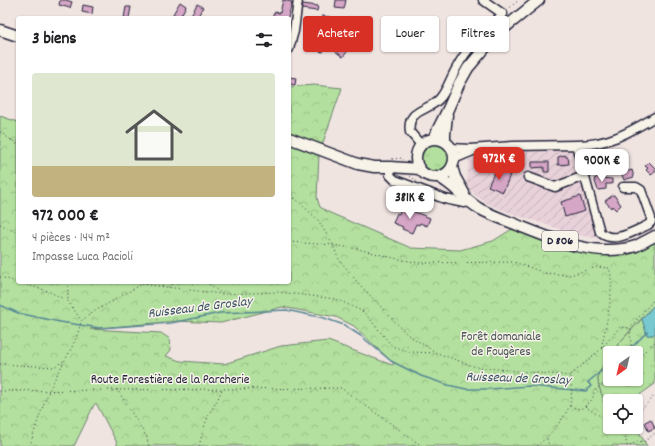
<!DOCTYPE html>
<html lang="fr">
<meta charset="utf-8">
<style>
body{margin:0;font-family:Dekko,sans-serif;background:#f2f2f2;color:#202124;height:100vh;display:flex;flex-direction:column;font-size:15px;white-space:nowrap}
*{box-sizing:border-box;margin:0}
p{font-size:13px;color:#757577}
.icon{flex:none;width:22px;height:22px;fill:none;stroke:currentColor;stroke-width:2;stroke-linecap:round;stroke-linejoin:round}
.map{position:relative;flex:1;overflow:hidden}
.drawer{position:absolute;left:16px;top:16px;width:275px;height:268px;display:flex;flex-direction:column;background:#fff;border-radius:4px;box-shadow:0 1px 3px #0004}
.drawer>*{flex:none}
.top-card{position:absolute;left:303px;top:16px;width:292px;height:36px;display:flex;gap:8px}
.needle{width:26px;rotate:214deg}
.tools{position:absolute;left:603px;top:346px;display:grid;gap:8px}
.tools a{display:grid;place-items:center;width:40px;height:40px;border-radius:4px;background:#fff;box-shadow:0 1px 3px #0004;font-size:20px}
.price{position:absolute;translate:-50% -34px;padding:0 9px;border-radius:8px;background:#fff;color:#222;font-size:13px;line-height:26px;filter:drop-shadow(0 1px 2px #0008)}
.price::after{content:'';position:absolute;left:50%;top:24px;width:12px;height:9px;margin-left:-6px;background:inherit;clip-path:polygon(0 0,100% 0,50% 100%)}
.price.current{background:#d93025;color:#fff}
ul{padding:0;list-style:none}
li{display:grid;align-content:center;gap:8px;height:212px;padding:0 16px}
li+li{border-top:1px solid #e0e0e0}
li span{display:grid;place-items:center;height:124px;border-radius:4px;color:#555}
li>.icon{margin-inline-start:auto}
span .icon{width:72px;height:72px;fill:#fffc;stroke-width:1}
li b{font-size:17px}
h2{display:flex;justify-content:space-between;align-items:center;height:48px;padding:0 16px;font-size:17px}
.tag{padding:0 14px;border-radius:4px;background:#fff;box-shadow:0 1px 3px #0004;font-size:14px;line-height:36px}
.tag.current{background:#d93025;color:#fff}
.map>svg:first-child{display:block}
.industrial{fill:url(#industrial-furrows)}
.grass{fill:url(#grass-tufts);stroke:#6a816c}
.forest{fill:url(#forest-crowns);stroke:#6a816c;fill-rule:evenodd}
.water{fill:#77c9cf;stroke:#558694}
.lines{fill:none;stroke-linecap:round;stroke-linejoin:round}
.stream{stroke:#558694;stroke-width:1.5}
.building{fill:#d6a6c6;stroke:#22223b}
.minor-casing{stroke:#22223b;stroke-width:11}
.major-casing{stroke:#22223b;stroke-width:13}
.path{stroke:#22223b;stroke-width:1;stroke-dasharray:1 3;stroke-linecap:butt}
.minor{stroke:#f7f3e8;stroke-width:8}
.major{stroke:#f7f3e8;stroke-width:10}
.labels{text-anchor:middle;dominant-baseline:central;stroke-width:3;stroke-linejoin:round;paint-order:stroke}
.shield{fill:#f7f3e8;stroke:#62616f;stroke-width:1}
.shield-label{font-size:12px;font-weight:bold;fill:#22223b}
.park-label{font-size:13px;fill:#465254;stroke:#f7f3e8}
.street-label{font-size:13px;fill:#22223b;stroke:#f7f3e8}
.water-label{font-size:14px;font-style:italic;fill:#3c5467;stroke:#f7f3e8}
</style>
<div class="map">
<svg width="655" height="446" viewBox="0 0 655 446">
<defs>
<pattern id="industrial-furrows" width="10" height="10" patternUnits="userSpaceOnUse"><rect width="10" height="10" fill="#e8d1d9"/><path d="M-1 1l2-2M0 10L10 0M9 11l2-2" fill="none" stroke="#c7b3bb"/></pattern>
<pattern id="grass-tufts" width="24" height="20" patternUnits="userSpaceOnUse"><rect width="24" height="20" fill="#b3e09e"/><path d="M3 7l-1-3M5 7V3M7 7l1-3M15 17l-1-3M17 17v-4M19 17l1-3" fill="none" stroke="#9ac089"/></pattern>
<pattern id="forest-crowns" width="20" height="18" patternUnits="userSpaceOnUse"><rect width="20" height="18" fill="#b3e09e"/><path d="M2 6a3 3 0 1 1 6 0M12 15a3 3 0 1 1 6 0" fill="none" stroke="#9ac089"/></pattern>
</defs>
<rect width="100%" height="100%" fill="#f0e4e1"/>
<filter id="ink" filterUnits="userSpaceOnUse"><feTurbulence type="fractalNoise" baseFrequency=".025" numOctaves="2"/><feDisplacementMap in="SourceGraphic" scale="8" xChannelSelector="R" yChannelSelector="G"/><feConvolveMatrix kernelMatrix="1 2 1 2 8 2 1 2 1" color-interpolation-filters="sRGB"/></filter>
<g filter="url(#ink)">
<path class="industrial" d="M500,151H581L590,177L605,240L578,235L519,216L490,205L475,195L467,186V179L469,160Z"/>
<path class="grass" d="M420 158a15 15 0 1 1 30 0a15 15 0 1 1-30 0Z
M642,319L647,335H653L655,333V384L631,401H610V409C605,405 596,383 598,376C599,370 606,362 610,356V379H636V353H612L618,344Z"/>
<path class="forest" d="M314,85L342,88L319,154L317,198L320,207L328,212L411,248L460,250L493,241L520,224L591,254L623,252L655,242V304L618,344L612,353H610V356C606,362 599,370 598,376C596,383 605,405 610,409V427H636L647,446H117V443L96,403L94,405L74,446H0V116L18,122V282H289V87ZM282,307L336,317L354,326L394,364L392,365L328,341L281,346L224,364L180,361L166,356L171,350L170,339L161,333L90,329L176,321L221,323Z"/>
<path class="water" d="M655,304V333L653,335H647L642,319Z"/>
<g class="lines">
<path class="stream" d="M0,305L18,313L60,322L100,328L171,323L220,313L286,310L324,318L344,325L361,336L391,361L421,376L448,385L466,389H491L529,386L586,391L591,386L588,382L610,364
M633,346L647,332
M622,353L631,346"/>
</g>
<path class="building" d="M60,0H66L72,2L70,8L59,5Z
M283,0L292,2L288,18H273V15L275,12L280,13Z
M336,0H346L344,9L335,8Z
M180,2L186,6L180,17L173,14Z
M197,4L203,7L197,18H190Z
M303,4L318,6L317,11L302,9Z
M83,5L93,7L92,14L82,12Z
M126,7H131L129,18H124Z
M322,16L330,17L329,23L320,22Z
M351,31L355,33L346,44L350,48L343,57L335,51Z
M320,41L326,42L323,52L319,51Z
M289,77L296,78L295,85L289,84Z
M565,155L566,157H568L569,164L558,165V157Z
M532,162H549V172H544V167L532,168Z
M649,162L655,168V172L651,175L646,170L648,168L645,166Z
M496,169L510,175L503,192L488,186Z
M632,170L634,177L624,180L621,173Z
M600,176L601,178L612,179V184H606V189L598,190L594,179Z
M613,195H614L621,205L616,210L612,206L611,208L605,201Z
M580,196L585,211L565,217L561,202Z
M402,207L430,218L427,226L420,223L419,225L416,224L412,233L402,229L403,227L393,223L397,213L399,214Z
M651,419L655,428L648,431L645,422Z"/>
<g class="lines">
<defs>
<path id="minor" d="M289,49L294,31L298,0
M421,145L410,132C406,108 430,112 441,97C448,88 451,77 457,67C468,46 486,30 503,14L483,0
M576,145C608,145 628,133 655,117
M451,148L470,149L513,146L576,145L600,232C613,245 634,231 648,225L651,222V218L641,190L636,187H623
M454,159L473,151
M390,167V175L395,180L445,199L464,203L470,202
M528,177L555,187L584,176"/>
<path id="major" d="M0,30L18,36
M289,138L358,164L374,167H390L420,169
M433,139L448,109L459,84L468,68L497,34L539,0
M416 158a19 19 0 1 1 38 0a19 19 0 1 1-38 0Z
M445,142V134L447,115
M452,167L455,177L464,193
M436,176C453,183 464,200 480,209C493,216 508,221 522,227C557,241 598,258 636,246C642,243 649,239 655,236"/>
</defs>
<use href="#minor" class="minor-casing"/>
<use href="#major" class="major-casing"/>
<path class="path" d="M507,10L519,0
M0,132L18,145
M11,140L18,141
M392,159L402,158L403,160
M410,176L417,181
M289,187L295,198L318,220L333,245L338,258L359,284L408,335L437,353L476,367L571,376C571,385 573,398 569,407C563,420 548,437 537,446
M289,199L294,198
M0,224L18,233
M289,242L333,245L358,249L398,259L420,263L514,262L545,273L570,275L597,267L609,268C616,287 605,329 601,349
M0,277L48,291L68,301L81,320
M68,282V300
M206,282L221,293
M142,284L222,294L278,292L336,299L364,312L392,346L409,352L436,353
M168,287L176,282
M634,353L631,344L630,328L655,298
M636,359L655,342
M0,364L54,367L65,360
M571,375L601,349L620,327L630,328
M117,389L146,436L149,446
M0,391L341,388L422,446
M570,406L580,409C588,405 594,400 594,391L610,379
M585,406L593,412L610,421
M636,415L655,395
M547,439L549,446
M30,446C35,428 42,408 49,391C59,367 76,347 81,321L95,311L142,284L143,282
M199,446C202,434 205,423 210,412C215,404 219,398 222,389
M627,446L625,435L627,427
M630,446L637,441L644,442L655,433"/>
<use href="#minor" class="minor"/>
<use href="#major" class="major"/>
</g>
</g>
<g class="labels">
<rect class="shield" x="542" y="231" width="36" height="20" rx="3"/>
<g class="shield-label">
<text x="560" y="241">D 806</text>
</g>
<g class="park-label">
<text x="501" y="337">Forêt domaniale<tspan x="501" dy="15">de Fougères</tspan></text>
</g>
<g class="street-label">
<text x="170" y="380">Route Forestière de la Parcherie</text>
</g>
<g class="water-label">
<text transform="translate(200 308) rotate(-7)">Ruisseau de Groslay</text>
<text transform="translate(518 379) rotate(2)">Ruisseau de Groslay</text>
</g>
</g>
</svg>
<div class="tools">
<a><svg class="needle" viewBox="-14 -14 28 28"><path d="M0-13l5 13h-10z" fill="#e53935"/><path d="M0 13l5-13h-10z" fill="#757577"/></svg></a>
<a><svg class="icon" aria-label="locate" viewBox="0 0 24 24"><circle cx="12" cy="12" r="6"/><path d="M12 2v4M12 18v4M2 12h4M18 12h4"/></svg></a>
</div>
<b class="price current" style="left:499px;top:181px">972K €</b>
<b class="price" style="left:602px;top:183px">900K €</b>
<b class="price" style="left:410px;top:220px">381K €</b>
<div class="top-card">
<a class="tag current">Acheter</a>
<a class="tag">Louer</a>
<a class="tag">Filtres</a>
</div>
<section class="drawer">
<h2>3 biens<svg class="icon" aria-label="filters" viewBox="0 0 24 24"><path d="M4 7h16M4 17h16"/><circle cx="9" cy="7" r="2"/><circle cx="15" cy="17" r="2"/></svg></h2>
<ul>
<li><span style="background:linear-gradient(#dfe7d0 75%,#c2b280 0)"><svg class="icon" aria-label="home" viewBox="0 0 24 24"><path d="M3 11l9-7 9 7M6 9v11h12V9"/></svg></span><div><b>972 000 €</b><p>4 pièces · 144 m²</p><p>Impasse Luca Pacioli</p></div></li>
</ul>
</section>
</div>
